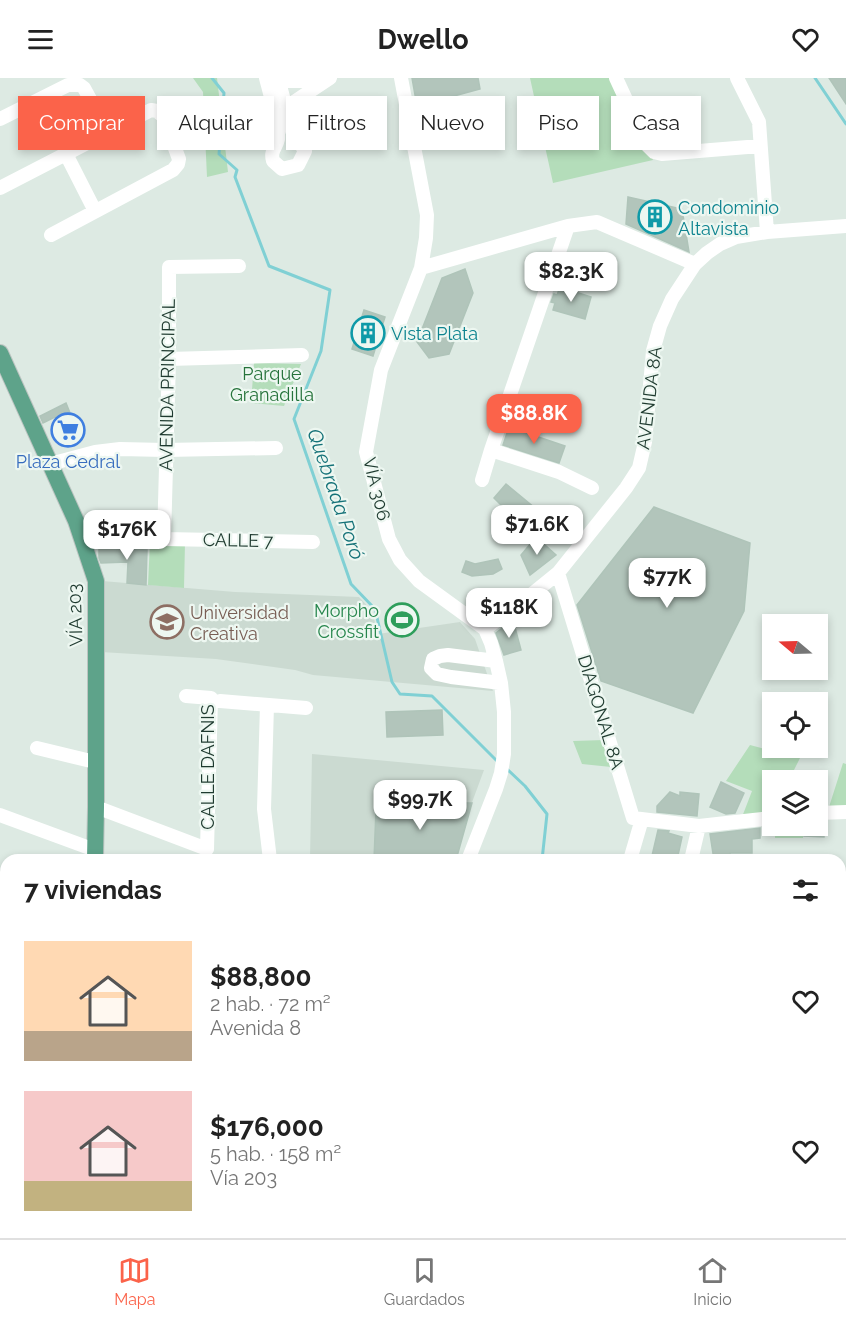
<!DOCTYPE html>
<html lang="es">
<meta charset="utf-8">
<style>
body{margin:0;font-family:Raleway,sans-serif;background:#f6f6f6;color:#222;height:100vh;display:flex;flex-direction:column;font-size:22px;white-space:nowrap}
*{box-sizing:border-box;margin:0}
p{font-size:20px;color:#767676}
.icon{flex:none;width:33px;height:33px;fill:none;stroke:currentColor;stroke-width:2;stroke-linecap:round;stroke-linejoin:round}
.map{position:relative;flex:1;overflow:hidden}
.details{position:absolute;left:0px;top:776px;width:846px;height:386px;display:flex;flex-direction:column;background:#fff;border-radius:18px 18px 0 0;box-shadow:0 3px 9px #0003}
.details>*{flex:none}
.banner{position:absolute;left:18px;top:18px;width:810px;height:54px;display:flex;gap:12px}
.needle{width:39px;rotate:289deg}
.fabs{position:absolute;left:762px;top:536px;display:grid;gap:12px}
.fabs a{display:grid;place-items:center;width:66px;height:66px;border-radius:0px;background:#fff;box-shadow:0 3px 9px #0003;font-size:30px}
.price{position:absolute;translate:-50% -51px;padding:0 14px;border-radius:12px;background:#fff;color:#222;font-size:20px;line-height:39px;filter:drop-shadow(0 2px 3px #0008)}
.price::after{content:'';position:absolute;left:50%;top:36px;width:18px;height:14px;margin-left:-9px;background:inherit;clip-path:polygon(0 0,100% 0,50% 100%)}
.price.active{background:#fb634a;color:#fff}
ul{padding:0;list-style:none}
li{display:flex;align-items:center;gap:18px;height:150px;padding:0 24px}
li span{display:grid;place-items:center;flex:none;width:168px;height:120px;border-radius:0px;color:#555}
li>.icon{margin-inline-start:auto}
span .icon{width:72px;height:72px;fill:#fffc;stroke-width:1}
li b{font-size:26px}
h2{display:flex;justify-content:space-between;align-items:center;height:72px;padding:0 24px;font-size:26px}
.tag{padding:0 21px;border-radius:0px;background:#fff;box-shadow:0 3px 9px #0003;font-size:21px;line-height:54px}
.tag.active{background:#fb634a;color:#fff}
header{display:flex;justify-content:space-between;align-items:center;height:78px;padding:0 24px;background:#fff;font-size:27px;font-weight:700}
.menu{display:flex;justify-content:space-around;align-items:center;height:84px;border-top:2px solid #e0e0e0;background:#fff;font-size:16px;color:#767676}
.menu a{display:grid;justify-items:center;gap:3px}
.menu .active{color:#fb634a}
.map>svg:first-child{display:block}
.built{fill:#cbdad1}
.green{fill:#b4ddba}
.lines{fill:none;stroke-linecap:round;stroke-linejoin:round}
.stream{stroke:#80d0d4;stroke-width:3}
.building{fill:#b2c5bb;stroke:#afc4b9;stroke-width:1.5}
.major-casing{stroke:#bcc4c1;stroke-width:18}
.minor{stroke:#fff;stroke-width:14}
.major{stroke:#5ea38a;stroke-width:16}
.labels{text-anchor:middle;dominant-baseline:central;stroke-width:4.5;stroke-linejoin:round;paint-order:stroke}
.culture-label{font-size:18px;fill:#0d838f;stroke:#edf7f1;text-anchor:start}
.park-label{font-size:18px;fill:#26733b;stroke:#edf7f1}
.street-label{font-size:18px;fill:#1e3a2f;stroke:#edf7f1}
.shop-label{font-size:18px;fill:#366cbe;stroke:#edf7f1}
.leisure-label{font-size:18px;fill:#27864d;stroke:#edf7f1;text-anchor:end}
.education-label{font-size:18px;fill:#785e54;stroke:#edf7f1;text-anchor:start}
.water-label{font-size:20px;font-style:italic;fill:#157278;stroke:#edf7f1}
</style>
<header><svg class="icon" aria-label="menu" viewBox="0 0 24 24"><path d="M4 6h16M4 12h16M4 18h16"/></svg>Dwello<svg class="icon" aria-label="heart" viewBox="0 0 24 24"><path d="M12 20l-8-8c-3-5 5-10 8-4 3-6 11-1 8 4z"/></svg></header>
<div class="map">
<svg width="846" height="1160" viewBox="0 0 846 1160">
<rect width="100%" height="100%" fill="#ddeae3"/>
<path class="built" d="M102,503L235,514L359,519L372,533L378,556L460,544L475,561L493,613L313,597L295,592L216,581L101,574Z
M312,676L484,692L451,781L310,782Z
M0,1127L6,1133V1155H29L35,1160H0Z"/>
<path class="green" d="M193,0H217L228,94L207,99L203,14Z
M530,0H613L653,82L553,105Z
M254,285L301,286L284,328L251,325Z
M150,464L185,465L184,510L148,507Z
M604,662L611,689L582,686L573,663Z
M750,667L800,680L789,702H772V736L742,739L752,713L726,703Z
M843,685L846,686V729H829Z
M775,747H803V760H775Z"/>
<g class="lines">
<path class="stream" d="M212,0L224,15L219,76L237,92L235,99L269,188L330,212L321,273L294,341L351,506L375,531L392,604L400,616L432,618L497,683
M815,0L846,46
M507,691L525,708L547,736L542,782
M0,1123L6,1128
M35,1155L40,1160
M629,1155L633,1160"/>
</g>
<path class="building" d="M412,0H478L480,11L417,28Z
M829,0H846V26Z
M628,119L682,131L689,174L626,146Z
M465,191L473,215L449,276L429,280L417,264L442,200Z
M560,209L591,219L585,241L553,232L555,225L551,224L554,216L557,217Z
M364,232L385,239L373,278L352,271Z
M66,325L81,362L66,368L55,339L43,345L40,338Z
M509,349L565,368L559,385L503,367Z
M506,406L541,435L525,451L494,420Z
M654,429L750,465L744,533L693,635L601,603L577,527Z
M536,459L556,477L530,497L521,477Z
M125,466V471L147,472L146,507L127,505L128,484L101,485L99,480V467Z
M498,481L502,491L493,496L472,498L462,494L466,483L475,486Z
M513,542L521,572L504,577L496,555Z
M442,632L443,657L387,659L386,634Z
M721,704L744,715L735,735L726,736L710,729Z
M670,714L680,718V714L699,716L697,738L657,734V728Z
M393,724L472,725L456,782H374L376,732H392Z
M805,747H824V759L804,758Z
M760,750V760L752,761V775H730L731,782H714L710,756Z
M658,752L669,753L668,755L682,759L677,782H651Z"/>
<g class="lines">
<defs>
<path id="major" d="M0,275L76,443L96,503V729L95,782
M115,1155L117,1160"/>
</defs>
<use href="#major" class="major-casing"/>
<path class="minor" d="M266,0C269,12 280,50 278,61C276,71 270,72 273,83L282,91L298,87L305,73L292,53L278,0
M401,0L427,137L426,160L421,190L381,292L366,374L389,461L400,482L419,503L485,551L491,565L496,583L501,605L504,634V676L501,695L496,711L468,782
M616,0L647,67L654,74L662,76L760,68
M737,0L759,44L767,154
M272,5L279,3H324
M279,31L285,30L330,0
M0,41L68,7H80L84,10L108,54
M66,76L95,133
M0,110L151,32L157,33L163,38L179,81L178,86L173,92L51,157
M239,188L169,189V281L164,461L313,464
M421,190L568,148L597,144L695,186
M169,281L302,277
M491,372L559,394L592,410
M50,386L95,374L120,371L165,372L276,370
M482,402L491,372L568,148
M558,495L633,740L699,748L772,740
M485,551L526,521L558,495L626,410L639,390L645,364L653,273L660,248L672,221L695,186L707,175L720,166L736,159L767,154L846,148
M496,583L448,577L440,578L433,581L431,590L437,596L451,599L501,605
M220,623L306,630
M267,627L264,731L270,782
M37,670L95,684
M96,729L207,771L211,620L186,618
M818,735L846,734
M0,737L95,772
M630,782L642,741
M691,782L699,748
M840,820L843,808
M0,855L6,857
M840,925L846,929
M840,1025L846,1015
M840,1055L846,1060
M279,1155L283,1160
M571,1155L577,1160
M759,1156L765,1160
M234,1160L247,1155
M517,1160L519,1155"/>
<use href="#major" class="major"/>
</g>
<defs>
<symbol id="building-ring" viewBox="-11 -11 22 22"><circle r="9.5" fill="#edf7f1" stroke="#0f9aa8" stroke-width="1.5"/><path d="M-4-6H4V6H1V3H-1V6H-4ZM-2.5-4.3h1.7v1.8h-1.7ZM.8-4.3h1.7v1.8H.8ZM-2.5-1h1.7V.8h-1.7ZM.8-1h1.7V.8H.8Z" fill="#0f9aa8"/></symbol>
<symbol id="supermarket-ring" viewBox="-11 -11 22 22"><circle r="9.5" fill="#edf7f1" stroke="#3f7fe0" stroke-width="1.5"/><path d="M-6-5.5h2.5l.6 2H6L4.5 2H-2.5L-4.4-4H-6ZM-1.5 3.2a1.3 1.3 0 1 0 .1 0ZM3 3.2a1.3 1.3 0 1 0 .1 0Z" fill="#3f7fe0"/></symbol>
<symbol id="stadium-ring" viewBox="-11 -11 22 22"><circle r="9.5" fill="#edf7f1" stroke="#2e9e5b" stroke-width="1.5"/><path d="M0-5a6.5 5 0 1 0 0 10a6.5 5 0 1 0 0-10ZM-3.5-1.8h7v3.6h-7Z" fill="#2e9e5b"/></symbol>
<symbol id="university-ring" viewBox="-11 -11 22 22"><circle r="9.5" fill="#edf7f1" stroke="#8d6e63" stroke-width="1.5"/><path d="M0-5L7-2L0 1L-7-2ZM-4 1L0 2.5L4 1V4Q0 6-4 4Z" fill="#8d6e63"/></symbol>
</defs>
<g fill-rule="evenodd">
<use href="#building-ring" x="636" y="120" width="38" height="38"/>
<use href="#building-ring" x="349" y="236" width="38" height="38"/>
<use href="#supermarket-ring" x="49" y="333" width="38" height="38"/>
<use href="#stadium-ring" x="383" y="523" width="38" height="38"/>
<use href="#university-ring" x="148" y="525" width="38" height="38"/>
</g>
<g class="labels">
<g class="culture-label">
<text x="678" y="129">Condominio<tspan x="678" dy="21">Altavista</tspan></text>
<text x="391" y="255">Vista Plata</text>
</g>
<g class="park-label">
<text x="272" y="295">Parque<tspan x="272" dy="21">Granadilla</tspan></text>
</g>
<g class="street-label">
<text transform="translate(167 307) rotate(-89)">AVENIDA PRINCIPAL</text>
<text transform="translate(649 320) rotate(-83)">AVENIDA 8A</text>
<text transform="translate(377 411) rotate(76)">VÍA 306</text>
<text transform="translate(238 462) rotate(1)">CALLE 7</text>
<text transform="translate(75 537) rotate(-92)">VÍA 203</text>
<text transform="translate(601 634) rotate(73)">DIAGONAL 8A</text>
<text transform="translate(207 689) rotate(-90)">CALLE DAFNIS</text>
</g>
<g class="shop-label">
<text x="68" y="383">Plaza Cedral</text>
</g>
<g class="leisure-label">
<text x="379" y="532">Morpho<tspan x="379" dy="21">Crossfit</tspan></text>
</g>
<g class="education-label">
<text x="190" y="534">Universidad<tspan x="190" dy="21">Creativa</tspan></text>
</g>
<g class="water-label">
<text transform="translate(336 416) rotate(71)">Quebrada Poró</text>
</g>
</g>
</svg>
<div class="fabs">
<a><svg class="needle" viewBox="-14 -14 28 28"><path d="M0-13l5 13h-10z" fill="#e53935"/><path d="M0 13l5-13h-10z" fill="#767676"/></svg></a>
<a><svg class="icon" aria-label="locate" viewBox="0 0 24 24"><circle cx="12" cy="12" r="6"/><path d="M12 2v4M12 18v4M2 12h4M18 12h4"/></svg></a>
<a><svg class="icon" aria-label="layers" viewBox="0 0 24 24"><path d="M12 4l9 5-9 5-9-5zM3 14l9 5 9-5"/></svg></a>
</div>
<b class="price" style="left:571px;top:225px">$82.3K</b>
<b class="price active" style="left:534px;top:367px">$88.8K</b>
<b class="price" style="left:537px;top:478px">$71.6K</b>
<b class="price" style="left:127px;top:483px">$176K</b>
<b class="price" style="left:667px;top:531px">$77K</b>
<b class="price" style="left:509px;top:561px">$118K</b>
<b class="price" style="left:420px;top:753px">$99.7K</b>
<div class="banner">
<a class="tag active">Comprar</a>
<a class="tag">Alquilar</a>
<a class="tag">Filtros</a>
<a class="tag">Nuevo</a>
<a class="tag">Piso</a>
<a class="tag">Casa</a>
</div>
<section class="details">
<h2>7 viviendas<svg class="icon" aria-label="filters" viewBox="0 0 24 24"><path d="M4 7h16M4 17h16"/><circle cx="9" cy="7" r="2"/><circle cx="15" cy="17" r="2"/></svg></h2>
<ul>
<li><span style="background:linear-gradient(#ffd9b3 75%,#b9a48a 0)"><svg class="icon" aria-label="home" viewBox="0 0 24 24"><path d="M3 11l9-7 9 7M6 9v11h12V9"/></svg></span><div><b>$88,800</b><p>2 hab. · 72 m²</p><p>Avenida 8</p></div><svg class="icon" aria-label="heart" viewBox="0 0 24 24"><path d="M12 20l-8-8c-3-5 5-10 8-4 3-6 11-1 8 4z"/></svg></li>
<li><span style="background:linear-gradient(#f6c9c9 75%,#c2b280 0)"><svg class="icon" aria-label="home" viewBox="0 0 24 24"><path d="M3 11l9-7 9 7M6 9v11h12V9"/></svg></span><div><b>$176,000</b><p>5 hab. · 158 m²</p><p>Vía 203</p></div><svg class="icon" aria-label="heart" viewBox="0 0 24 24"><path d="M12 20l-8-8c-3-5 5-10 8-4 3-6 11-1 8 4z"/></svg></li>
</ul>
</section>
</div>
<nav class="menu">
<a class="active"><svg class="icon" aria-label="map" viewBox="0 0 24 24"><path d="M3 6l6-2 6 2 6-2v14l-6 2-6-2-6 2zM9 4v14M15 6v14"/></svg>Mapa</a>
<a><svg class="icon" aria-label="saved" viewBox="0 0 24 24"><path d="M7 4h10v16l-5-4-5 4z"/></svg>Guardados</a>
<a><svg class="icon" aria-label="home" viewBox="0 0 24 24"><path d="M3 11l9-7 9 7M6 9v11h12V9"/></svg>Inicio</a>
</nav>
